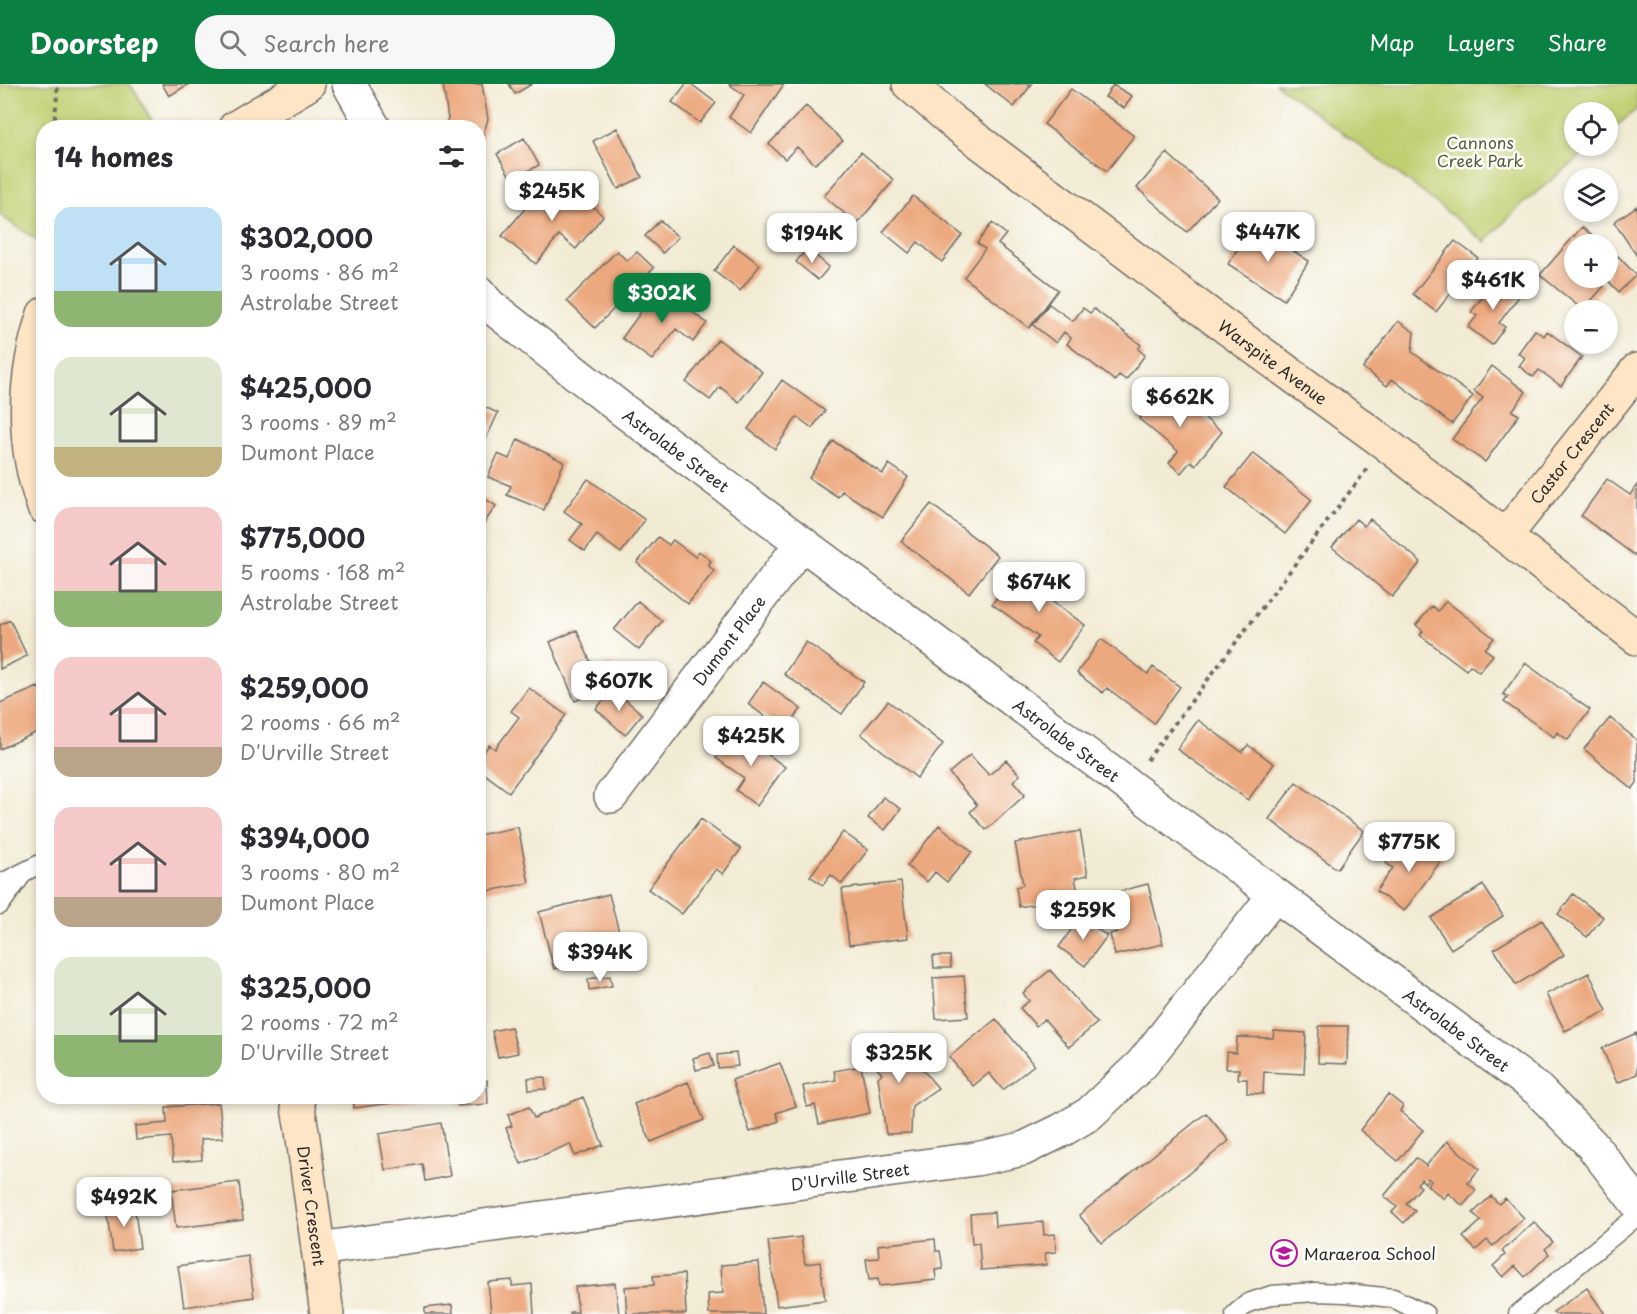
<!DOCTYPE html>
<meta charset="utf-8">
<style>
body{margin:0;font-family:"Playpen Sans",sans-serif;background:#f7f7f7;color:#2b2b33;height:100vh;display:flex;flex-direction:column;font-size:22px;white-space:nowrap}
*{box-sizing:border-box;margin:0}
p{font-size:20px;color:#7c7c81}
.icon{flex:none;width:33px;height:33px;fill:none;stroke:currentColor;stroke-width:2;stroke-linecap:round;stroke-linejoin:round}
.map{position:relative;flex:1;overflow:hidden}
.sheet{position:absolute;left:36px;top:36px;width:450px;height:984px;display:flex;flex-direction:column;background:#fff;border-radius:24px;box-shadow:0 3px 9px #0003}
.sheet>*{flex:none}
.tools{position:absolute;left:1564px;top:18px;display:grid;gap:12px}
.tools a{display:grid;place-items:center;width:54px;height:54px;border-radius:50%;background:#fff;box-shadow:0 3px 9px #0003;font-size:30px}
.price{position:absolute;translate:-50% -51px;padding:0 14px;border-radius:12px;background:#fff;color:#222;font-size:20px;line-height:39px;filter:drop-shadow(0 2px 3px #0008)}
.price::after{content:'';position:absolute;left:50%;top:36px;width:18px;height:14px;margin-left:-9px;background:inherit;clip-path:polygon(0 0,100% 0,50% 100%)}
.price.selected{background:#0b8043;color:#fff}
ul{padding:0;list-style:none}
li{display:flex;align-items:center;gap:18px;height:150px;padding:0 18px}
li span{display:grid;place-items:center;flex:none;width:168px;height:120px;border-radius:18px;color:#555}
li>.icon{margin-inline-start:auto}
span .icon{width:72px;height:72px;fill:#fffc;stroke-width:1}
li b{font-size:26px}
h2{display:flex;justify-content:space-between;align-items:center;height:72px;padding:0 18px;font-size:26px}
header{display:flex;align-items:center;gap:36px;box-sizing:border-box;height:84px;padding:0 30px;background:#0b8043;color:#fff}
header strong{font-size:28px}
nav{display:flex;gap:33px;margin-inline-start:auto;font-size:21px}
.search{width:420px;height:54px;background:#f7f7f7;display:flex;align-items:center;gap:15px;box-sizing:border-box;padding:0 21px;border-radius:24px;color:#7c7c81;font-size:22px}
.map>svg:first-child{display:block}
.green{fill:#c0cf71;stroke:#767d4e;stroke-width:1.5}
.building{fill:#eca87e}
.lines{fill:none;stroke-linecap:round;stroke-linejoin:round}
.lane-casing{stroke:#716e66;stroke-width:21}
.street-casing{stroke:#716e66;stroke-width:36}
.secondary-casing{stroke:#716e66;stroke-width:36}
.path{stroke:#716e66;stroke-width:4;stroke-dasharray:4.5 4.5;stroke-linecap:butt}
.lane{stroke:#fff;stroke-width:18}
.street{stroke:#fff;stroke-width:33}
.secondary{stroke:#fde5c5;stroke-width:33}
.labels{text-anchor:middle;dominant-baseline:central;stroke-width:5;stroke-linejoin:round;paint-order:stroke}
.park-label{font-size:16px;fill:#585c40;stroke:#fdfcf7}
.street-label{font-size:16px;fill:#2b2b2b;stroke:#fdfcf7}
.poi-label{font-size:16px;fill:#2b2b2b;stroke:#fdfcf7;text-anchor:start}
</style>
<header>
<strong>Doorstep</strong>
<div class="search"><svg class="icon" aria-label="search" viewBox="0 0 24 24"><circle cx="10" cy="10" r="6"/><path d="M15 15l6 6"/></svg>Search here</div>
<nav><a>Map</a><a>Layers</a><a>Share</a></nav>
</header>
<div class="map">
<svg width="1637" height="1230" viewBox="0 0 1637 1230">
<rect width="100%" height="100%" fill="#fdfcf7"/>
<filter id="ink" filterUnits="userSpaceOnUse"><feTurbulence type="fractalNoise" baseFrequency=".0167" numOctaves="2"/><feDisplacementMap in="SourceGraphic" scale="12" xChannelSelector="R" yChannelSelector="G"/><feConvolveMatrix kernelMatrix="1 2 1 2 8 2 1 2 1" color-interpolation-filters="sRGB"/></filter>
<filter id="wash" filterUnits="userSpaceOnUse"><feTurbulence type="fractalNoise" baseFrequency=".008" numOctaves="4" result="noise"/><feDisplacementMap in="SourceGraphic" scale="24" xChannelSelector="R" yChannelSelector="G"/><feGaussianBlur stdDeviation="1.35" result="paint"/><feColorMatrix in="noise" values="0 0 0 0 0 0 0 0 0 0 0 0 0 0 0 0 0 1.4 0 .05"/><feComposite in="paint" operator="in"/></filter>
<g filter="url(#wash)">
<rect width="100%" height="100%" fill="#f2ebd4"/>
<path class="green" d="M0,0H130L156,43L44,44L43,160L0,131Z
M1276,0H1637V25L1608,49V28H1575V62H1593L1520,122L1485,158L1412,100Z"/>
<g id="blocks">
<path class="building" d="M162,0H189L169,12Z
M443,0H482L488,35L479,65L478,44H443L448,35Z
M509,0H532L515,10Z
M686,0H691L716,19L700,39L672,18Z
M729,0H784L751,49L729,33L744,11Z
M985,0H1032L1014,23Z
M1113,1L1132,12L1124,24L1105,13Z
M1071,5L1134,52L1107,87L1044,40Z
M806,22L843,57L815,80L797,63L785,75L769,60Z
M617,44L642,93L618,105L593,57Z
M524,54L539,81L512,96L497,70Z
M861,68L894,96L857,140L824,112Z
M1167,69L1218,114L1187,148L1137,104Z
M568,99L603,132L576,165L559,151L536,180L502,152L543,103L555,114Z
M913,112L962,151L942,178L918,158L909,169L883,148Z
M1637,122V172L1614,138Z
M660,136L678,153L663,169L645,152Z
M992,139L1006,150L998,160L1058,206L1029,244L964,193L985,165L977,159Z
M1253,141L1309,177L1284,216L1228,180Z
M1582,143L1602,160H1575V194H1593L1604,202L1583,226L1540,191Z
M1455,157L1478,174L1436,228L1413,210Z
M734,161L760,181L740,207L714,187Z
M807,164L829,183L818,196L796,178Z
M617,167L627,177L637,168L654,184L595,244L567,217Z
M1618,172L1636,191L1619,208L1605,194H1608V182Z
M1498,193L1520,211L1499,239L1505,243L1492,261L1468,243L1477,232L1471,228Z
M659,203L707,239L693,258L676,245L652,276L622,254Z
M1049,220L1073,237L1083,224L1090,229L1094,225L1141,261L1138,265L1145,271L1126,296L1119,291L1115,297L1067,260L1071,254L1064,248L1056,259L1033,241Z
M1398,237L1414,248L1412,268L1473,312L1452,340L1392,295L1387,302L1363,284Z
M1535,246L1544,252L1547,247L1582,273L1561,302L1539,286L1533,293L1519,282L1525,274L1518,269Z
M718,255L762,288L739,318L720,303L710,316L686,298Z
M1492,282L1526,308L1512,327L1519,331L1485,378L1452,355L1483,314L1474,307Z
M782,296L825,327L812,344L797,333L775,365L748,345Z
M1165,302L1222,348L1195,381L1191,377L1181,389L1169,379L1178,367L1139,335Z
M478,320L498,329L478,372Z
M518,355L564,378L544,426L507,411L511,402L488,393L498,370L509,375Z
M833,357L883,390L889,380L908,393L883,433L842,407L838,413L809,394Z
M1253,369L1312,416L1285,450L1226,403Z
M588,395L645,436L621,469L597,451L585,467L570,456L582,440L564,427Z
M1607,395L1630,411L1637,401V473L1581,432Z
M478,410L496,422L478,448Z
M931,420L998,472L969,509L901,457Z
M1356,435L1364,442L1370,435L1421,478L1392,513L1332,463Z
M658,453L669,461L673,456L695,473L699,467L711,477L708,481L714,487L688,520L637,479Z
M1026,482L1050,499L1042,510L1085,541L1058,578L1033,559L1038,553L992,520L1016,487L1020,490Z
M638,517L662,537L639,566L614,546Z
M1446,517L1494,554L1485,565L1493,571L1479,588L1470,581L1466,586L1420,551L1423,547L1416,541L1432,522L1438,527Z
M10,536L27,572L0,585V541Z
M577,546L594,586L612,578L620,598L575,617L550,558Z
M1101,555L1148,590L1153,583L1180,603L1154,639L1107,604L1103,609L1077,589Z
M806,558L864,598L842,630L784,590Z
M1525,579L1590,626L1568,656L1557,648L1554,653L1504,618L1508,613L1503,610Z
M763,598L801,625L785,647L748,620Z
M38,603L44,616V645L0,665V619Z
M529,604L566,631L509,708L478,685V675L489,661L495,665L519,633L511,627Z
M613,605L642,630L625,651L596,625Z
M888,617L943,660L917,694L861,650Z
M1610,634L1637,656V699L1632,705L1584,665Z
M1198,636L1242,668L1248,661L1274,680L1248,716L1177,665Z
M736,647L785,683L757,722L736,706L744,694L716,674Z
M970,671L989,691L1006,676L1020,691L1013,697L1025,711L986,746L970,728L977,721L949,689Z
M1296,698L1364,747L1337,785L1269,735Z
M883,713L901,725L885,746L868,734Z
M701,735L741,765L723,790L716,785L682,830L648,805Z
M939,741L972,768L947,798L935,788L927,798L907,782Z
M518,743L529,799L478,809V751Z
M1080,747L1088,791L1075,794L1079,813L1019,823L1016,803L1023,801L1015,759Z
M843,748L868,766L842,800L831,791L823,801L810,792Z
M1416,753L1443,774L1404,827L1376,807L1393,784L1386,779L1397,766L1403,771Z
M901,798L908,854L849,861L842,805Z
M1148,800L1163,860L1115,871L1110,850L1117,848L1108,810Z
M1483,801L1503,832L1451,865L1431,834Z
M609,810L624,867L554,885L539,828Z
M1573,810L1603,833L1587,853L1558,830Z
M1080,833L1107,852L1085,882L1059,863Z
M1542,836L1564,871L1516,901L1494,865Z
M933,872H950L951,884H934Z
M1050,886L1097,939L1069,963L1044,935L1036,942L1020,924L1029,917L1023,909Z
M1589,889L1607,927L1565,947L1546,910Z
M610,892L612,902L589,906L588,895Z
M964,892L968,933L936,935L933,894Z
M996,935L1034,981L1003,1006L989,989L973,1002L949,973Z
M1319,942H1348L1347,980L1318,979Z
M511,943L518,969L498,973L492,947Z
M1274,947L1306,949L1304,990L1264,988L1263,1010L1247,1009V995H1238L1239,985H1226L1227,968L1236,969L1237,953L1273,954Z
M1637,949V990L1617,999L1602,964Z
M893,950L938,1004L912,1022L911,1049L886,1050L878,993L882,990L866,972Z
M710,969L714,982L696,986L693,974Z
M736,969L738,982L718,984L717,971Z
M780,979L796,1022L776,1029L779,1037L750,1048L732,996Z
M861,982L870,1029L819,1040L815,1021L807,1023L803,1002L836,996L834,987Z
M545,993L546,1005L529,1006L528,994Z
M487,996L488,1020L458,1022L457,1012H478V997Z
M688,998L704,1036L651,1058L634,1020Z
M1388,1010L1403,1022L1400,1027L1423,1046L1398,1077L1360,1046Z
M353,1012H422V1015L354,1024Z
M583,1013L603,1061L575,1072L570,1060L521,1080L506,1044L512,1042L508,1031L529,1023L534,1034Z
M219,1019L223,1054L201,1055L202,1076L173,1078L171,1053L136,1056L135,1042L167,1039L166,1023Z
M1206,1029L1229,1057L1102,1159L1079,1131Z
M441,1039L450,1092L425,1097L422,1080L385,1086L379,1050Z
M1447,1057L1479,1085L1468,1099L1476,1106L1463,1122L1448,1109L1444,1115L1427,1101L1431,1097L1428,1094L1425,1099L1421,1095L1417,1100L1421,1103L1406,1120L1415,1127L1404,1139L1392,1128L1397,1123L1384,1112L1416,1074L1426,1082Z
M239,1098L243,1136L176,1144L171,1106Z
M1491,1112L1499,1120L1505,1114L1524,1134L1493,1162L1487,1156L1476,1166L1463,1153L1481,1137L1473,1129Z
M134,1120L140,1164L113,1168L107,1124Z
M994,1128L995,1142L1043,1138L1044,1151L1055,1150L1056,1168L1045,1169L1046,1181L981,1186L979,1159L972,1160L970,1130Z
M1534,1138L1553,1158L1545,1165L1549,1170L1525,1193L1515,1182L1503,1193L1493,1182L1505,1171L1502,1167Z
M801,1153L805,1180L820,1178L825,1216L777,1222L768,1157Z
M935,1155L936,1167H940L943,1185L935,1186L936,1196L879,1202L878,1195L869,1196L866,1175L879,1174L878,1161Z
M248,1172L254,1213L184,1223L178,1182Z
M759,1178L763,1230H709L708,1210L723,1209L721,1181Z
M684,1190L686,1230H627L625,1203L654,1201L653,1192Z
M512,1196V1202L532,1200L534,1230H491L488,1198Z
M615,1199L619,1230H570V1228H578L575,1203Z
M1587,1204L1605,1230H1555L1553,1228Z
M452,1221L453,1230H425V1224Z"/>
</g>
</g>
<g filter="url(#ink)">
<use href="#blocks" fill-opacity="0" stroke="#716e66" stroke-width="1.5"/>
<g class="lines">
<defs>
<path id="lane" d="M0,800L44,778
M0,821L21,792
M1235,1230L1248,1219L1272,1211L1316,1208L1345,1209L1393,1214L1425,1230
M1518,1230L1637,1132"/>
<g id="street">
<path d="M349,0L374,44"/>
<path id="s1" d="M478,208L489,221L624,327L1537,1005L1591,1060L1637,1119"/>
<path id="s2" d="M611,712L802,459"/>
<path id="s3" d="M318,1165L825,1095L976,1075L1023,1065L1062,1046L1089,1030L1142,980L1274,812"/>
</g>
<g id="secondary">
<path id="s4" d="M909,0L953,38L1219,238L1386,360L1637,554"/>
<path d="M235,44L308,0"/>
<path d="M44,230C23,293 21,360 44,423"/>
<path id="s5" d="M1506,451L1637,286"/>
<path id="s6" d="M296,1012L302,1047L327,1230"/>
</g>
</defs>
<use href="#lane" class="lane-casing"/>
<use href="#street" class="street-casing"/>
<use href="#secondary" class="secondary-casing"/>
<path class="path" d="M54,44L58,0
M1147,676L1367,385"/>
<use href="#lane" class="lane"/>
<use href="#street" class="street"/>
<use href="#secondary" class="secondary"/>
</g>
</g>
<defs>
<symbol id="school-ring" viewBox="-11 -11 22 22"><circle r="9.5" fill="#fdfcf7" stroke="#b5179e" stroke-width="1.5"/><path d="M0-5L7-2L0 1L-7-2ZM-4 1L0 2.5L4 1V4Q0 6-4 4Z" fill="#b5179e"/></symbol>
</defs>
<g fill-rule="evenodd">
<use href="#school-ring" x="1269" y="1154" width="30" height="30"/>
</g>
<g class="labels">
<g class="park-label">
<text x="1480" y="58">Cannons<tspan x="1480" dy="18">Creek Park</tspan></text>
</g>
<g class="street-label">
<text stroke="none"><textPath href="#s4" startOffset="458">Warspite Avenue</textPath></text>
<text stroke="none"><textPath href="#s1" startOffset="254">Astrolabe Street</textPath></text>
<text stroke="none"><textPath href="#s5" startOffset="105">Castor Crescent</textPath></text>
<text stroke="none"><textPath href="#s2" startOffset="195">Dumont Place</textPath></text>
<text stroke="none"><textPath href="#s1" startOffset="740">Astrolabe Street</textPath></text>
<text stroke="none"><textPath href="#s1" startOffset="1226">Astrolabe Street</textPath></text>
<text stroke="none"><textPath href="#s3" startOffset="537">D'Urville Street</textPath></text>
<text stroke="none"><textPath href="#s6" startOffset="111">Driver Crescent</textPath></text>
</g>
<g class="poi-label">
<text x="1304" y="1169">Maraeroa School</text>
</g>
</g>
</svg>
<div class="tools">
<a><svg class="icon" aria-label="locate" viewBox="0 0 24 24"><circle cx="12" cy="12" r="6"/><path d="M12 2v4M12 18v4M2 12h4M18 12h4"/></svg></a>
<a><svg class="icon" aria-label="layers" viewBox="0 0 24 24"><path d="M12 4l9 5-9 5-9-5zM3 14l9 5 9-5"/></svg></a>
<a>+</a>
<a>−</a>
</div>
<b class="price" style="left:552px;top:138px">$245K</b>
<b class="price" style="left:1268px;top:179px">$447K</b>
<b class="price" style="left:812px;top:180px">$194K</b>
<b class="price" style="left:1493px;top:227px">$461K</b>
<b class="price selected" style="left:662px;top:240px">$302K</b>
<b class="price" style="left:1180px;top:344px">$662K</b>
<b class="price" style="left:1039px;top:529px">$674K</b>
<b class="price" style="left:619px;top:628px">$607K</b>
<b class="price" style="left:751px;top:683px">$425K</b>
<b class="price" style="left:1409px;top:789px">$775K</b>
<b class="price" style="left:1083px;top:857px">$259K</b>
<b class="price" style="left:600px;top:899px">$394K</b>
<b class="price" style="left:899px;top:1000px">$325K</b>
<b class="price" style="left:124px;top:1144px">$492K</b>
<section class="sheet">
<h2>14 homes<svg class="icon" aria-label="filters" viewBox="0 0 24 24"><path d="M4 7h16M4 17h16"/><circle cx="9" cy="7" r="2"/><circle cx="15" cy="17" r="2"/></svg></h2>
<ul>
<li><span style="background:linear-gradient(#bfe0f5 70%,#8fb573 0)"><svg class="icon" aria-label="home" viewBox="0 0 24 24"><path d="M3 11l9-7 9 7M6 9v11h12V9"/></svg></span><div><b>$302,000</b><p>3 rooms · 86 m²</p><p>Astrolabe Street</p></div></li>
<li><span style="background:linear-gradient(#dfe7d0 75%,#c2b280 0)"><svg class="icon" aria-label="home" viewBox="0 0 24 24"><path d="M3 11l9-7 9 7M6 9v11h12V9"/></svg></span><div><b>$425,000</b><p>3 rooms · 89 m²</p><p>Dumont Place</p></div></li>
<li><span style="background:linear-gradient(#f6c9c9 70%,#8fb573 0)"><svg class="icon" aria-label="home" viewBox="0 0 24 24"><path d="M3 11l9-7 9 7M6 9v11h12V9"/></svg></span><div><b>$775,000</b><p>5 rooms · 168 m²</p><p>Astrolabe Street</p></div></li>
<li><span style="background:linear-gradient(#f6c9c9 75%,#b9a48a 0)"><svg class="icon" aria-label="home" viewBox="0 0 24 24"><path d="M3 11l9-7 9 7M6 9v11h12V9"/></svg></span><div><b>$259,000</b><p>2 rooms · 66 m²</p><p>D'Urville Street</p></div></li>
<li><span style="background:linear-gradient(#f6c9c9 75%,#b9a48a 0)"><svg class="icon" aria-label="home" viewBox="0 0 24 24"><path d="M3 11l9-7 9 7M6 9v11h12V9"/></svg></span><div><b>$394,000</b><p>3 rooms · 80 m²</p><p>Dumont Place</p></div></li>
<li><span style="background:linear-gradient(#dfe7d0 65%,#8fb573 0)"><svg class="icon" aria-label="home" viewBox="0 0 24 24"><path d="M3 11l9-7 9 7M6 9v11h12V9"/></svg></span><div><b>$325,000</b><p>2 rooms · 72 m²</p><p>D'Urville Street</p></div></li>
</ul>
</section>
</div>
